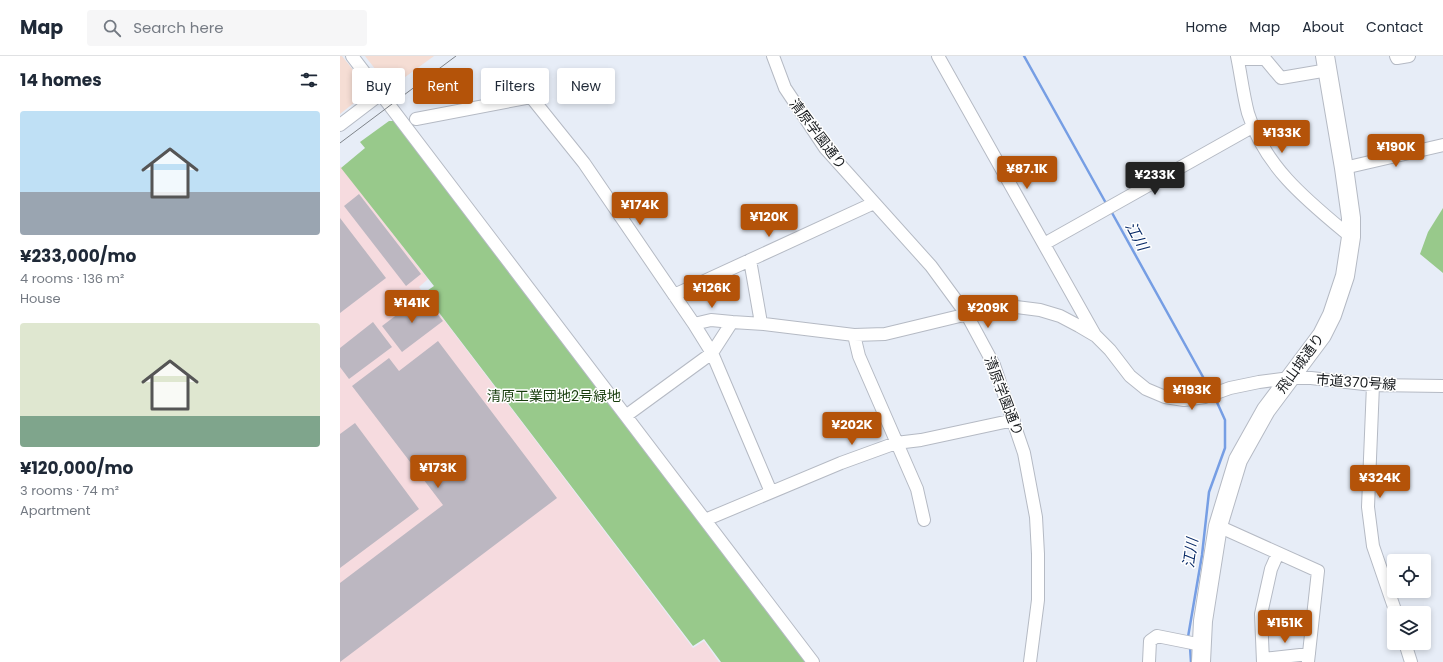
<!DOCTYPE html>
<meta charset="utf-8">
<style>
body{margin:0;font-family:Poppins,"Noto Sans JP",sans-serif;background:#f6f6f7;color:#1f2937;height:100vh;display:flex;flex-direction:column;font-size:15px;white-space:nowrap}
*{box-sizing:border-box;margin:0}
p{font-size:13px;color:#747a83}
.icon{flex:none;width:22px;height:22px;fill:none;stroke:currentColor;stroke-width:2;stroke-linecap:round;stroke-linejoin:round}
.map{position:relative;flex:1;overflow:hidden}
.details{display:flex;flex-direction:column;background:#fff;width:340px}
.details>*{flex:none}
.guide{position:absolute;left:12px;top:12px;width:380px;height:36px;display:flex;gap:8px}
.fabs{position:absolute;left:1047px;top:498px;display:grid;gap:8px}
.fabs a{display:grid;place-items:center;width:44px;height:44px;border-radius:4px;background:#fff;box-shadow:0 2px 6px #0003;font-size:20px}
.price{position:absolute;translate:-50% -34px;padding:0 9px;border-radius:4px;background:#b45309;color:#fff;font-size:13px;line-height:26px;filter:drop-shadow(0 1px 2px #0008)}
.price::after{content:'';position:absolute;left:50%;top:24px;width:12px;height:9px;margin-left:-6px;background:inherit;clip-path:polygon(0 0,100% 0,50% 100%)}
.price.selected{background:#222;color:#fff}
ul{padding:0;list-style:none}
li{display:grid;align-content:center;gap:8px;height:212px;padding:0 20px}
li span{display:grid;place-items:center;height:124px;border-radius:4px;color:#555}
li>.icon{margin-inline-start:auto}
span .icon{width:72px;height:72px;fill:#fffc;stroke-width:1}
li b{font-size:17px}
h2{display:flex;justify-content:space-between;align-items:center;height:48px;padding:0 20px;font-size:17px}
.chip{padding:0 14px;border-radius:4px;background:#fff;box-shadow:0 2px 6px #0003;font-size:14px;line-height:36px}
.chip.selected{background:#b45309;color:#fff}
header{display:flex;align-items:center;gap:24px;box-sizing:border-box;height:56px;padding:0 20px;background:#fff;border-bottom:1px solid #e0e1e3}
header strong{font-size:19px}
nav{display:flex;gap:22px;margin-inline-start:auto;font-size:14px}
.search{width:280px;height:36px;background:#f6f6f7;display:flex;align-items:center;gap:10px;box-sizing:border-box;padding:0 14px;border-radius:4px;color:#747a83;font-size:15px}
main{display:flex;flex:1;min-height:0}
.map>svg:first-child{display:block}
.industrial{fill:#f6dbdf}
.education{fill:#f5ddd4}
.green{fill:#98c98b}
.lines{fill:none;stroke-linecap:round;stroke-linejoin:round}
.stream{stroke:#769ee4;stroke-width:2.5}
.building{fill:#bcb7c1}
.minor-casing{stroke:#b5bac4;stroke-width:14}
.highway-casing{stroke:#b5bac4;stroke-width:20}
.minor{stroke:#fff;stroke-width:12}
.highway{stroke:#fff;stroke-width:18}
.tram{stroke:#7e8389;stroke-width:1}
.labels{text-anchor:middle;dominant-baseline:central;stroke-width:3;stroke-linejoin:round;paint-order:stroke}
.street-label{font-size:14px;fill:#1a1d20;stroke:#fff}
.park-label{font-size:14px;fill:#183d0d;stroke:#fff}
.water-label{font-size:15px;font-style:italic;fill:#092b68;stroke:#fff}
</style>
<header>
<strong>Map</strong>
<div class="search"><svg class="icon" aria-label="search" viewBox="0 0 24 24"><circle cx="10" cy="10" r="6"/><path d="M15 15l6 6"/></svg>Search here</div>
<nav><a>Home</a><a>Map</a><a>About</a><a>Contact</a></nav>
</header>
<main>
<section class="details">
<h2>14 homes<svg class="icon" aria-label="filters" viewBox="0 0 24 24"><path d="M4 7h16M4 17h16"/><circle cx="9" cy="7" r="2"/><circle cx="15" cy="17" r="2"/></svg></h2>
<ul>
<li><span style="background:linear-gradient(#bfe0f5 65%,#9aa5b1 0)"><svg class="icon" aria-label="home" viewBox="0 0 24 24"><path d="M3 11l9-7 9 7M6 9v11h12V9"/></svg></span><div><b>¥233,000/mo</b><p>4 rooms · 136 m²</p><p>House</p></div></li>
<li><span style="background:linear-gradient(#dfe7d0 75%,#7fa58c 0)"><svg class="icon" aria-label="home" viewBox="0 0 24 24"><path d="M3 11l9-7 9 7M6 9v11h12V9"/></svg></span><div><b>¥120,000/mo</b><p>3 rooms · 74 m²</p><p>Apartment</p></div></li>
</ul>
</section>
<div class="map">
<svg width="1103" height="606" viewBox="0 0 1103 606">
<rect width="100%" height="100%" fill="#e7edf7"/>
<path class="industrial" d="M0,110L88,223L79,231L353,592L364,585L379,606H0Z"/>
<path class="education" d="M0,0H2L22,25L19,43L0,58Z
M25,0H94L50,32Z"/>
<path class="green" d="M49,65H56L467,606H381L364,583L353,590L84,237L94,230L1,112L25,92L20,86Z
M1103,152V217L1080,198L1088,176Z"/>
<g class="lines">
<path class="stream" d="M684,0L767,149
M771,155L868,330
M849,582L848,581L862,499L869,436L885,392V364L876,344
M850,591L851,606"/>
</g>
<path class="building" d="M19,138L81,218L66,230L4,150Z
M0,162L46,222L0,257Z
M83,239L103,265L62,296L42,270Z
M33,266L52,291L9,323L0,311V292Z
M98,285L217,442L0,606V527L103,449L12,330L49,302L59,315Z
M15,367L79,453L0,512V378Z"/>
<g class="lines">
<defs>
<path id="minor" d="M12,0L473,606
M433,0L445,32L485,92L591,210L627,259L654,309L684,397L696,461L698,498V544L690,606
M598,0L755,279
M897,0C901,19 903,38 908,57C925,112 969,146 1011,181
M1056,0L1057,2L1069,0
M898,3H925L941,22L988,14
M76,63L191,41L244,107L354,268L372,297L431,436
M0,69L42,37
M1004,112L1103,89
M704,188L914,70
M410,204L421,267
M334,239L534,147
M354,268L371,264L392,266
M514,279L519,300L577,433L584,464
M1033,329L1028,451L1033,490L1056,557
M287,359L372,297L392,266L424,268L514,279L545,278L653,252L676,251L700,254L720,260L739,270L756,280L770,294L790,320L806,333L825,341L844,344L865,341L890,332L919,326L950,322H971L1033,329L1103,330
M365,464L501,407L556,387L581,384L674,364
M878,470L978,515L968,606
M1065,587L1071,606
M923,603L969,598
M809,606L810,585L817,580L862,589
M923,606L921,558L931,513L938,497"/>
<path id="highway" d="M861,606L863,565L878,470L898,404L926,354L982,279L992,259L1005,220L1011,181V162L1004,112L985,0"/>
</defs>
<use href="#minor" class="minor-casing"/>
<use href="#highway" class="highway-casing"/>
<use href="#minor" class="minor"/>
<use href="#highway" class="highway"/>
<path class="tram" d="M0,87L116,0"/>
</g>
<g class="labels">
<g class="street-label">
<text transform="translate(478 78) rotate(53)">清原学園通り</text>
<text transform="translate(960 307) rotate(-54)">飛山城通り</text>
<text transform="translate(1016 326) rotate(4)">市道370号線</text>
<text transform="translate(664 340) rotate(69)">清原学園通り</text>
</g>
<g class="park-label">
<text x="214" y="340">清原工業団地2号緑地</text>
</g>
<g class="water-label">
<text transform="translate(797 180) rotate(61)">江川</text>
<text transform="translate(850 497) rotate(-82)">江川</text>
</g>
</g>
</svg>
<div class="fabs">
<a><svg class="icon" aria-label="locate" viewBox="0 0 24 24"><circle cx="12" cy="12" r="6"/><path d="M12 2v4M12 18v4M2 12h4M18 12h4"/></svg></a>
<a><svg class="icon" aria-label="layers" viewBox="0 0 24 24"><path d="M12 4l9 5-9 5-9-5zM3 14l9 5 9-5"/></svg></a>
</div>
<b class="price" style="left:942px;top:98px">¥133K</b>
<b class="price" style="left:1056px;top:112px">¥190K</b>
<b class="price" style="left:687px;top:134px">¥87.1K</b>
<b class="price selected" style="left:815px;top:140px">¥233K</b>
<b class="price" style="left:300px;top:170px">¥174K</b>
<b class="price" style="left:429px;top:182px">¥120K</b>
<b class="price" style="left:372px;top:253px">¥126K</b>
<b class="price" style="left:72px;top:268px">¥141K</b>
<b class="price" style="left:648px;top:273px">¥209K</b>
<b class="price" style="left:852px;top:355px">¥193K</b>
<b class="price" style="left:512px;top:390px">¥202K</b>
<b class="price" style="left:98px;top:433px">¥173K</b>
<b class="price" style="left:1040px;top:443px">¥324K</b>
<b class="price" style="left:945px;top:588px">¥151K</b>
<div class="guide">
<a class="chip">Buy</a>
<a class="chip selected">Rent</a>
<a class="chip">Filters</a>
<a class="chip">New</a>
</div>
</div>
</main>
